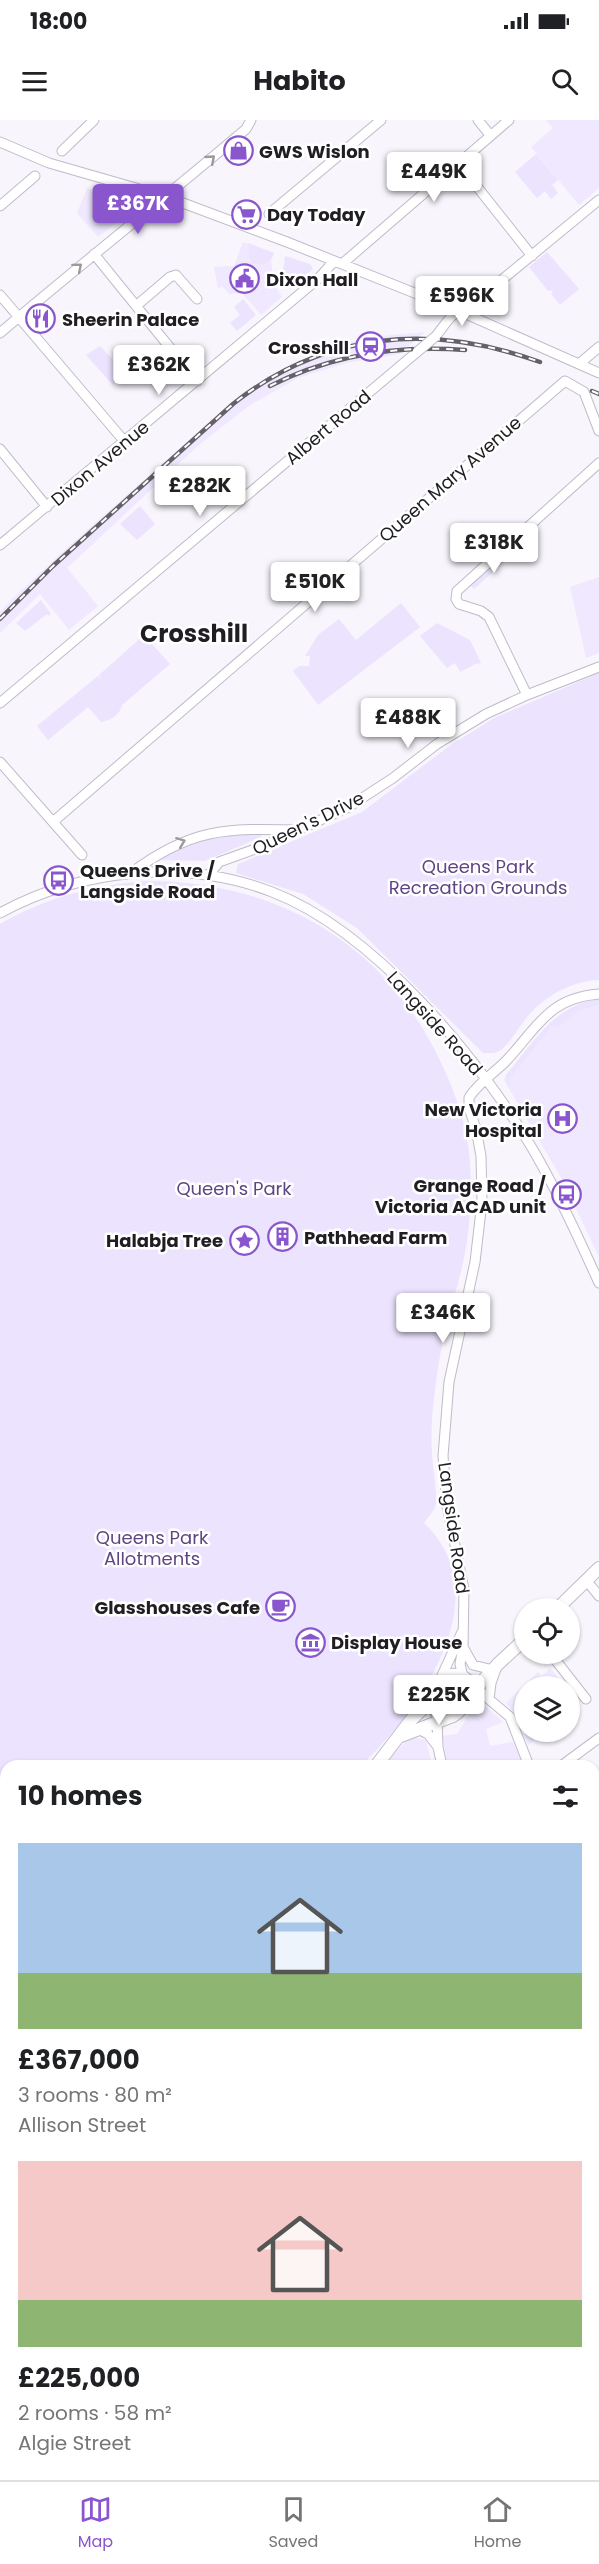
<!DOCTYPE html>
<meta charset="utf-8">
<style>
body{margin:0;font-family:Poppins,sans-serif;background:#f2f2f2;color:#202124;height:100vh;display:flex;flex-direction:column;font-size:22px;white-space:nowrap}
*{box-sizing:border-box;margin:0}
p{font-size:20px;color:#757577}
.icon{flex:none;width:33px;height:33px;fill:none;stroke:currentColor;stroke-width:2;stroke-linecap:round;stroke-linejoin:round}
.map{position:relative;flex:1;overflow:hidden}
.sheet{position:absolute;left:0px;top:1640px;width:600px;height:722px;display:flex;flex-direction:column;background:#fff;border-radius:18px 18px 0 0;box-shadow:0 2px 4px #0004}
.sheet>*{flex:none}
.fabs{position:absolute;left:514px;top:1478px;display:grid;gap:12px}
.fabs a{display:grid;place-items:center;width:66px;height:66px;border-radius:50%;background:#fff;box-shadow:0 2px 4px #0004;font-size:30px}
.price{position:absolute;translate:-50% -51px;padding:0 14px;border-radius:6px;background:#fff;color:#222;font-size:20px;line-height:39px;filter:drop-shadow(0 2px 3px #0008)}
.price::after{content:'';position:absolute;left:50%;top:36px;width:18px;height:14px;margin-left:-9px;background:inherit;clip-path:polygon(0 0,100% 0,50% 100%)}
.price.on{background:#8a56ce;color:#fff}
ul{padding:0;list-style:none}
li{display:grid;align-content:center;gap:12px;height:318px;padding:0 18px}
li span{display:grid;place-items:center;height:186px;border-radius:0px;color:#555}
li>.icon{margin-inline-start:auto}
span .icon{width:108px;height:108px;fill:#fffc;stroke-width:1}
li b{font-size:26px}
h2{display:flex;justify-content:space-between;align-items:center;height:72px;padding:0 18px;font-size:26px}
.status{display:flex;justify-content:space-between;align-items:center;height:42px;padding:0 30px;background:#fff;direction:ltr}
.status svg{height:16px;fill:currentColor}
header{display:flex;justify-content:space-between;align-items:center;height:78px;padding:0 18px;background:#fff;font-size:27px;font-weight:700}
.tabs{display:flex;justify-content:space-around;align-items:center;height:84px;border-top:2px solid #e0e0e0;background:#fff;font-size:16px;color:#757577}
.tabs a{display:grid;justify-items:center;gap:3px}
.tabs .on{color:#8a56ce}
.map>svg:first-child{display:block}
.built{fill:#efe8fe}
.green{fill:#ece3fe}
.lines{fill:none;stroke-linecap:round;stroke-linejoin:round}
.minor-casing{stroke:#c0bbc9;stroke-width:11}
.major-casing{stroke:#c0bbc9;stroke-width:14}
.minor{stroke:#fff;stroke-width:9}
.major{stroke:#fff;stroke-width:12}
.rail-casing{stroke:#646268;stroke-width:4.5}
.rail{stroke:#fff;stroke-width:2;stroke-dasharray:7;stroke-linecap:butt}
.minor-bridge-casing{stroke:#c0bbc9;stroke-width:11;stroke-linecap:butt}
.minor-bridge{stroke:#fff;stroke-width:9}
.oneway{stroke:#9b9a9c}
.labels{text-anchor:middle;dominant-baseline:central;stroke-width:5;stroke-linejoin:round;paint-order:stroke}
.poi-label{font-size:18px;font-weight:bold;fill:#201e23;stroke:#fff;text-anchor:start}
.street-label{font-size:18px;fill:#201e23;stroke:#fff}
.park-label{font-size:18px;fill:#5e4584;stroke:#fff}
.district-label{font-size:24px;font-weight:bold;fill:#201e23;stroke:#fff}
</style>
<div class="status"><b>18:00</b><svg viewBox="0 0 49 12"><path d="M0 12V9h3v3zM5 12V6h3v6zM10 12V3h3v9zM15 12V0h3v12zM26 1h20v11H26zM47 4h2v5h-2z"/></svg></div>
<header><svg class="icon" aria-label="menu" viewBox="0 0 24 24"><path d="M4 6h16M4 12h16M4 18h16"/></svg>Habito<svg class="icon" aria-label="search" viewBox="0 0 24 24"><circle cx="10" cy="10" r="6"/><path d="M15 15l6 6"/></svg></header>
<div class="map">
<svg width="599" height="2360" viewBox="0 0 599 2360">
<rect width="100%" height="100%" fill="#f8f5fd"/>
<path class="built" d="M546,0H599V68L579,85L531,27L553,8Z
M87,68L126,80L130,86L125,96L98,117L77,93Z
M243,122L274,133L271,141L274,164L282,177L261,195L242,173L229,174L222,166L218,169L214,147L234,146Z
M425,212L399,234L346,243L298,258L250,285L200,324L67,448L98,486L69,510L40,474L0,513V492L12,479L68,427L245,271L300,241L341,224L382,216Z
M599,457V533L586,538L570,467Z
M599,881V1137L563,1061L504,960L506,955L543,911L556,898Z
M550,1548L565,1566H525V1611H547L528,1625L519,1600L506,1583L538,1552L542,1556Z
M483,1584L503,1602L486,1609L490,1626L513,1622L523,1645H448L442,1616L457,1614L474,1586Z
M411,1617L426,1620L432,1645L384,1646L407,1619Z"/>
<path class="green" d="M536,34L558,60L552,65L558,73L551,79L545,71L537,78L515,52Z
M248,123L274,133C270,144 262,145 251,144Z
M547,132L579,169L560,185L551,174L553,173L551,170L548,171L529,147Z
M285,136L310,144L313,149L290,169L282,158Z
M243,179L256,195L237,211L230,203L240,195L234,187Z
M100,226L125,252L113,265L86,235Z
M140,386L155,404L137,420L120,404Z
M528,409L534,415L474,469L468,463Z
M41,480L51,494L49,496L47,494L25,511L16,503Z
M401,483L420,507L318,585L293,551L299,546H309L310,536H305L318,515L339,499L356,520Z
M437,503L470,520L481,543L475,544L460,552L455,543L447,548L420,516Z
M144,515L170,544L122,585C120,595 111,600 101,602L88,587L48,620L37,606L98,556L101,559L99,555Z
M599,553V860C570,861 541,878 524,901C517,910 510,923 501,930C495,934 490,933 483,933L357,808L303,774L236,753L238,744L362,692L448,627L494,598Z
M252,713L261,714V717L205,741L161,740L159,738C187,720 220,717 252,713Z
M146,761C279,761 388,825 443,947C457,977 468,1009 470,1043C472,1078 470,1116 461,1151C453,1183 443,1215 438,1248C434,1276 430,1305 432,1334C433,1350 437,1368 436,1384C435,1390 428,1397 424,1403C501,1476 420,1589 362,1645L6,1646V1750L0,1751V804C45,778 94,765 146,761Z
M599,879V884L576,892L559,907L552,906L509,959V970L506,955C532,924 555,884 599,879Z"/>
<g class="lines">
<defs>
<path id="minor" d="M478,0L490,15
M0,22L49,43L167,77L287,122L457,190L599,253
M62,31L94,0
M459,44L532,136
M0,86L35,56
M269,94L381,0
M94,134L197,261
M342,144L509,0
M0,175L125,322
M136,186L170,157L176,155L197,179
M0,213C81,144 165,78 246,9L251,0
M436,216C447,202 452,191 470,186L599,80
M579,244L599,227
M0,329L47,387
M0,425L319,158L334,141
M527,575L489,497L481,491L459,484L456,479L457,471L599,343
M0,583L417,232
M0,642L82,735
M54,701L565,261L584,272L599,311
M131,753C191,708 226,708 298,710
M208,756L219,742L258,728L347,688L393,658L437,624L486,594L527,575L599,547
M0,793C81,749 185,738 272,772C374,811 481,940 535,1033C559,1075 579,1119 599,1163
M586,1460L599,1476
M463,1527L473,1545L489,1549
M550,1533L586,1579
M463,1557L460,1544L463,1527L464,1469L447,1386L443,1336L449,1262L475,1142L482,1082L481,1036L476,1009L469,988V978C476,965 494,953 505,942C537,909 547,878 599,874
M439,1562L462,1512
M471,1564L510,1597L529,1646
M489,1579L491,1563L496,1549
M437,1597L438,1627L442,1646
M418,1609L428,1614L438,1627
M561,1646L599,1618
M594,1703L599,1706
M594,1816L599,1813
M594,1979L599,1995
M0,2057L6,2073
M594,2093L599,2091
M594,2161L599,2160
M0,2163L6,2161
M594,2257L599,2256
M0,2269L6,2267
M594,2321L599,2326
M182,2355V2360
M198,2355V2360
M285,2355L287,2360
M54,2360L69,2355
M362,2360L373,2355"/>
<path id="major" d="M558,1488L599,1448
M470,1575L498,1544L525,1519
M401,1616L453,1596C465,1589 482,1563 460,1556C436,1547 418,1597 450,1597
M376,1646L411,1600L431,1581
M0,1760L6,1759"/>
</defs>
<use href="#minor" class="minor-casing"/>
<use href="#major" class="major-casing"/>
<use href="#minor" class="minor"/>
<use href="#major" class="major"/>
<defs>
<path id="rail" d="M270,266C331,235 397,225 465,230
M592,271L599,274
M0,499L53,446L233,284C325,211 432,203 540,242"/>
</defs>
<use href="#rail" class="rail-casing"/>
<use href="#rail" class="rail"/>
<defs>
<path id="minor-bridge" d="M417,232L436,216"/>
</defs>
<use href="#minor-bridge" class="minor-bridge-casing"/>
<use href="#minor-bridge" class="minor-bridge"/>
</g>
<defs><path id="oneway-chevron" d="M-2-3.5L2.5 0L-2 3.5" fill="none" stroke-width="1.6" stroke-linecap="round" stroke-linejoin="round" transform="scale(1.5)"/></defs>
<g class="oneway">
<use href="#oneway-chevron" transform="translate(211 39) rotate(-41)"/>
<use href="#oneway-chevron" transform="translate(78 147) rotate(-40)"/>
<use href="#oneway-chevron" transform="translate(181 722) rotate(-21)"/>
</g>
<defs>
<symbol id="shop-ring" viewBox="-11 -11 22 22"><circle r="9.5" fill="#fff" stroke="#8a56ce" stroke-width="1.5"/><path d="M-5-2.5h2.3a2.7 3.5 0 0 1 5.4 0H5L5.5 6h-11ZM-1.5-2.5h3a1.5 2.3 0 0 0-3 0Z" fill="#8a56ce"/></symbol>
<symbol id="supermarket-ring" viewBox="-11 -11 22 22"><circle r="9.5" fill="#fff" stroke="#8a56ce" stroke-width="1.5"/><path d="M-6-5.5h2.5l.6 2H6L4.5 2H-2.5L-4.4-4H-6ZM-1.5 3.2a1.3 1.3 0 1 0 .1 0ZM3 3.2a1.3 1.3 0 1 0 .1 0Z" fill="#8a56ce"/></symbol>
<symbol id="civic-ring" viewBox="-11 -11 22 22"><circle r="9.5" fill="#fff" stroke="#8a56ce" stroke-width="1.5"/><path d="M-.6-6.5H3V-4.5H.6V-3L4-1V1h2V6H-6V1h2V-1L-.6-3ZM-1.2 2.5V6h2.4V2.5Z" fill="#8a56ce"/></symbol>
<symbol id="restaurant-ring" viewBox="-11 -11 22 22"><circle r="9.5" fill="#fff" stroke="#8a56ce" stroke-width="1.5"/><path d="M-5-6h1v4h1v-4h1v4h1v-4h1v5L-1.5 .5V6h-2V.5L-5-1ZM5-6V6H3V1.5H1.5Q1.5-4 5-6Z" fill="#8a56ce"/></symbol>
<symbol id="station-ring" viewBox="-11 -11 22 22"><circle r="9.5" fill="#fff" stroke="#8a56ce" stroke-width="1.5"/><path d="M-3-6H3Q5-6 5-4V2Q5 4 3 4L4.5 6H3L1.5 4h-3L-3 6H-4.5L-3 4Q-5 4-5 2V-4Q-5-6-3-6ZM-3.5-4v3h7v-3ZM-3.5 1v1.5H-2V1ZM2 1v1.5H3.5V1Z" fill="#8a56ce"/></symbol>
<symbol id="bus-ring" viewBox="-11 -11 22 22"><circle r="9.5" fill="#fff" stroke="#8a56ce" stroke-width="1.5"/><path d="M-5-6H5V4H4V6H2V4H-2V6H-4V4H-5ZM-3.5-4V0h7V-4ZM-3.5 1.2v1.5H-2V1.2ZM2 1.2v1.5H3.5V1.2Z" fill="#8a56ce"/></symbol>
<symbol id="hospital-ring" viewBox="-11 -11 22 22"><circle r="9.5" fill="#fff" stroke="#8a56ce" stroke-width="1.5"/><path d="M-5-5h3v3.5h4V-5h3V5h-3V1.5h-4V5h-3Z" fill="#8a56ce"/></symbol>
<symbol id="building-ring" viewBox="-11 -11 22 22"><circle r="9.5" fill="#fff" stroke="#8a56ce" stroke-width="1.5"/><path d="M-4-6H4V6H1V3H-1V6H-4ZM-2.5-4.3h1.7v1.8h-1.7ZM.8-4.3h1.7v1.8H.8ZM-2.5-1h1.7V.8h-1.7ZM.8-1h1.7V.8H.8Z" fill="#8a56ce"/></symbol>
<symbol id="sight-ring" viewBox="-11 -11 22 22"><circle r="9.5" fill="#fff" stroke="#8a56ce" stroke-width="1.5"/><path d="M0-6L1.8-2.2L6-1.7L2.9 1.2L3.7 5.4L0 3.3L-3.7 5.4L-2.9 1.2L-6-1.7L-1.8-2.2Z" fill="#8a56ce"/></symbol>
<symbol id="cafe-ring" viewBox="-11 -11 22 22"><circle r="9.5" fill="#fff" stroke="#8a56ce" stroke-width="1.5"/><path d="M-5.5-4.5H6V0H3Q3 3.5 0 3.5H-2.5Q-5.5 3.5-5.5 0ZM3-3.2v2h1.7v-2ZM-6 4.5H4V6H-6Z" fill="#8a56ce"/></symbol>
<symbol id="museum-ring" viewBox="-11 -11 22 22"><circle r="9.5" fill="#fff" stroke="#8a56ce" stroke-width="1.5"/><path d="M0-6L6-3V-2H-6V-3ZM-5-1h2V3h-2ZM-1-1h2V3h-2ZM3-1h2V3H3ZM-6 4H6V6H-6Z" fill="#8a56ce"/></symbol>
</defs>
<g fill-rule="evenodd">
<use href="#shop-ring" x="222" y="14" width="33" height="33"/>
<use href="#supermarket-ring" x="230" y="78" width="33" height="33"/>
<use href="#civic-ring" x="228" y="142" width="33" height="33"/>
<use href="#restaurant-ring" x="24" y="182" width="33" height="33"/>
<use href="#station-ring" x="354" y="210" width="33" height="33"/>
<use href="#bus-ring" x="42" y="744" width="33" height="33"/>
<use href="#hospital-ring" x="546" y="982" width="33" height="33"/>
<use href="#bus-ring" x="550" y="1058" width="33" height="33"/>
<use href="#building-ring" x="266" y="1100" width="33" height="33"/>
<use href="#sight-ring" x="228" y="1104" width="33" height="33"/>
<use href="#cafe-ring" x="264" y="1470" width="33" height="33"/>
<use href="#museum-ring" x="294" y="1506" width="33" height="33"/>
</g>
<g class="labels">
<g class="poi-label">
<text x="259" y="31">GWS Wislon</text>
<text x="267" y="94">Day Today</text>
<text x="266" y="159">Dixon Hall</text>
<text x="62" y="199">Sheerin Palace</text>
<text x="349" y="227" text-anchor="end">Crosshill</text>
<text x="80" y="750">Queens Drive /<tspan x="80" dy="21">Langside Road</tspan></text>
<text x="542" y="989" text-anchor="end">New Victoria<tspan x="542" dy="21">Hospital</tspan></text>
<text x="546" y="1065" text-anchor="end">Grange Road /<tspan x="546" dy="21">Victoria ACAD unit</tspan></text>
<text x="304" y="1117">Pathhead Farm</text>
<text x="223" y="1120" text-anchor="end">Halabja Tree</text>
<text x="260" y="1487" text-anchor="end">Glasshouses Cafe</text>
<text x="331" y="1522">Display House</text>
</g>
<g class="street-label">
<text transform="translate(328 307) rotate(-40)">Albert Road</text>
<text transform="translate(100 343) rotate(-40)">Dixon Avenue</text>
<text transform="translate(450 359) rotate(-41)">Queen Mary Avenue</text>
<text transform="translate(308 703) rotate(-26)">Queen's Drive</text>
<text transform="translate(435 903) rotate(48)">Langside Road</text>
<text transform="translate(454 1408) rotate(82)">Langside Road</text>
</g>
<g class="park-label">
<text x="478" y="746">Queens Park<tspan x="478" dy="21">Recreation Grounds</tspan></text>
<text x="234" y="1068">Queen's Park</text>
<text x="152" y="1417">Queens Park<tspan x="152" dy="21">Allotments</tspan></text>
</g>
<g class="district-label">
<text x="194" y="513">Crosshill</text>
</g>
</g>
</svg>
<div class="fabs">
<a><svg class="icon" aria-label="locate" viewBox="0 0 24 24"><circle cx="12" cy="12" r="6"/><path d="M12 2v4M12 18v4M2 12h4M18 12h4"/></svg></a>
<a><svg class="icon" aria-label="layers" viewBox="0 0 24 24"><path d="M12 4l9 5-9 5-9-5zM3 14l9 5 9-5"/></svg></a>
</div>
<b class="price" style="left:434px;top:83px">£449K</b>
<b class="price on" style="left:138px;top:115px">£367K</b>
<b class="price" style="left:462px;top:207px">£596K</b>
<b class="price" style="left:159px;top:276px">£362K</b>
<b class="price" style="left:200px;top:397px">£282K</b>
<b class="price" style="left:494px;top:454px">£318K</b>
<b class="price" style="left:315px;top:493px">£510K</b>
<b class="price" style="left:408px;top:629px">£488K</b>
<b class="price" style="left:443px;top:1224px">£346K</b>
<b class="price" style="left:439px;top:1606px">£225K</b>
<section class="sheet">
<h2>10 homes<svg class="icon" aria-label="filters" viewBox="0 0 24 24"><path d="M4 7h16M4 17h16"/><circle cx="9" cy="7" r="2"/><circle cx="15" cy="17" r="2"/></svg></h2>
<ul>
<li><span style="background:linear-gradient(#a9c7e8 70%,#8fb573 0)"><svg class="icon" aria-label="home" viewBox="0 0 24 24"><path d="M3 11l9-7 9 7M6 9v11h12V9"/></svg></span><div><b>£367,000</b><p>3 rooms · 80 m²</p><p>Allison Street</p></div></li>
<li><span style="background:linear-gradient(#f6c9c9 75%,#8fb573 0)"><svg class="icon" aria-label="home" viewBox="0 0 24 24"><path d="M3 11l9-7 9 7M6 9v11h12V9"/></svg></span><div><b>£225,000</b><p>2 rooms · 58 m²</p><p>Algie Street</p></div></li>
</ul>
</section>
</div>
<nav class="tabs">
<a class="on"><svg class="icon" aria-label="map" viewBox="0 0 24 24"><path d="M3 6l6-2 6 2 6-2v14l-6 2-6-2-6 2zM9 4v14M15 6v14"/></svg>Map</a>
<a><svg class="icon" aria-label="saved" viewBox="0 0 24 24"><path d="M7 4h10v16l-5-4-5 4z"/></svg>Saved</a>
<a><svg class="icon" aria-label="home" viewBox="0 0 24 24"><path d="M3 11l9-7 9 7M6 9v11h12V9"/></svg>Home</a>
</nav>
